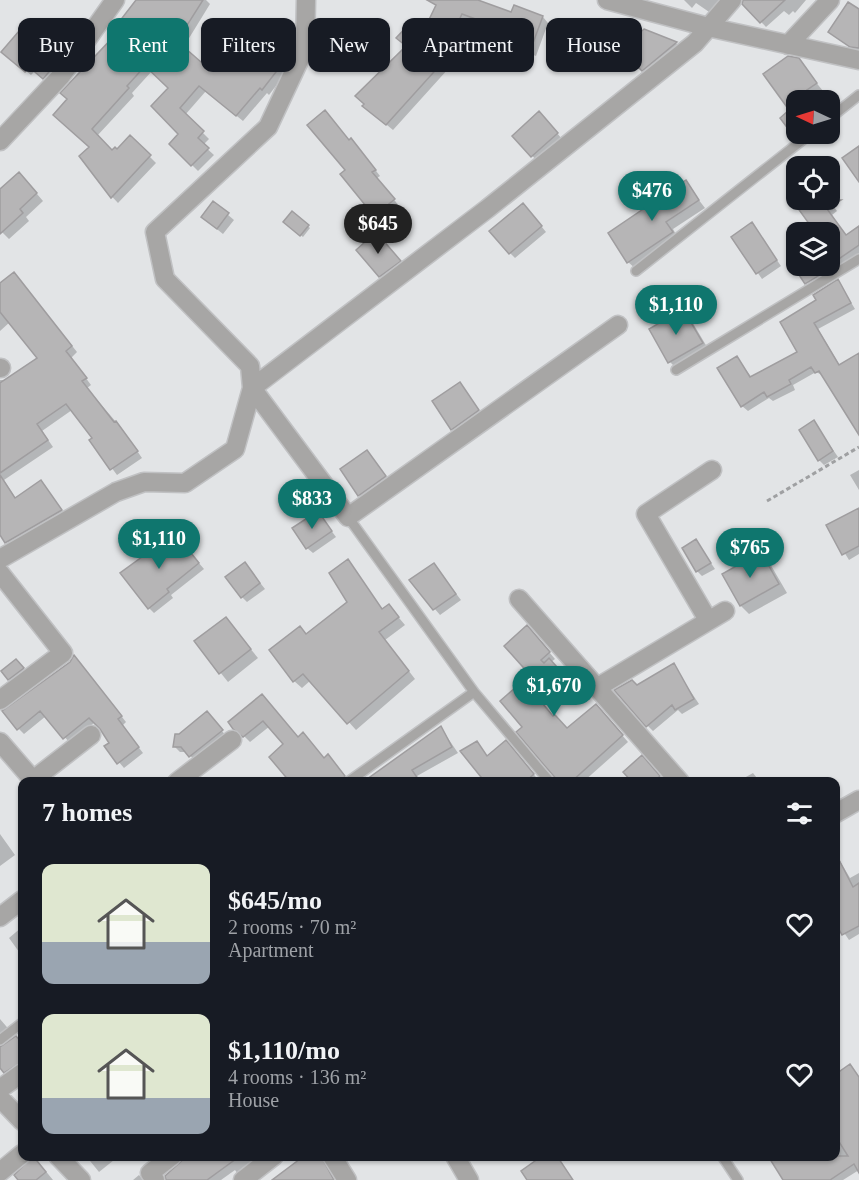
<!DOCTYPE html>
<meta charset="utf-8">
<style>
body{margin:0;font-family:Georgia,serif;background:#242831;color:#f1f3f6;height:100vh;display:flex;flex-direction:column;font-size:22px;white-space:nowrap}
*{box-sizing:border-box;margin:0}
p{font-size:20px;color:#9ea1a6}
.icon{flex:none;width:33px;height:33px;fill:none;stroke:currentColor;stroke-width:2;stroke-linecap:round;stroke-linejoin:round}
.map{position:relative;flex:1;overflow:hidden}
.panel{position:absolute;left:18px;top:777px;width:822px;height:384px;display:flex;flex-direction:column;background:#171b24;border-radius:12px;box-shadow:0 2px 4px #0004}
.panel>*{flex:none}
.guide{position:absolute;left:18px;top:18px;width:824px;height:54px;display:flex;gap:12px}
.needle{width:39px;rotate:274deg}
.controls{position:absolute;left:786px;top:90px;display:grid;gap:12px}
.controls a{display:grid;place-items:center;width:54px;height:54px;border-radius:12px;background:#171b24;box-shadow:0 2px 4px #0004;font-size:30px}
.price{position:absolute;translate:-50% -51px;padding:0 14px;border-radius:21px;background:#0f766e;color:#fff;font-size:20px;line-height:39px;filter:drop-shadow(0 2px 3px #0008)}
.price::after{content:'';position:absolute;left:50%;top:36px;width:18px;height:14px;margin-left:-9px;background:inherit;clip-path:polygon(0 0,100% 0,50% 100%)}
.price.on{background:#222;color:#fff}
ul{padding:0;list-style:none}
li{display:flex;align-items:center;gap:18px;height:150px;padding:0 24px}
li span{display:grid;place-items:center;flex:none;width:168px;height:120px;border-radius:12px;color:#555}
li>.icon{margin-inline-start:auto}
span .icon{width:72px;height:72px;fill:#fffc;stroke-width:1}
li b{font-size:26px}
h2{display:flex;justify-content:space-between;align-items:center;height:72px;padding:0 24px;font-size:26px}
.tag{padding:0 21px;border-radius:12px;background:#171b24;box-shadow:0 2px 4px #0004;font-size:21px;line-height:54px}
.tag.on{background:#0f766e;color:#fff}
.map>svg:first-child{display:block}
.shadow{fill:#0003}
.building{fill:#b6b5b6;stroke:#9f9d9f;stroke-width:1.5}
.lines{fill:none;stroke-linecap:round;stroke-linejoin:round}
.service-casing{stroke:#c0c1c3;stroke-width:12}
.minor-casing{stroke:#c0c1c3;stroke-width:21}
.tertiary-casing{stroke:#c0c1c3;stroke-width:21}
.path{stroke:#9fa0a2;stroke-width:3;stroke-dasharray:4.5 3;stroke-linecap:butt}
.service{stroke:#a7a6a5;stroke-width:9}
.minor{stroke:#a7a6a5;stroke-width:18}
.tertiary{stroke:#a7a6a5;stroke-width:18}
</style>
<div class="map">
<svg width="859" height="1180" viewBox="0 0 859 1180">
<rect width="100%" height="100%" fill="#e2e4e6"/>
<path class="shadow" d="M141,0H206L210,4L183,48L201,64H282L288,70L269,95L267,93L243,121L206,91L185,115L209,139L203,145L214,155L198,171L171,144L180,134L170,88L152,71L132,93L134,96L97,136L112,152L117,151L130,137L156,163L118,203L101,185L90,147L61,121Z
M440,0H477L512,14L543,17L548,23L536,56L509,46L503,40L505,33L468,19L452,54L460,62L453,71L449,68L393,130L370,111L425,33Z
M684,0H731L715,16L696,3L692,8Z
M755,0H806L795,13L793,11L789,15L784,11L766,27L748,8Z
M859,11V54L830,32Z
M644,30L676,43L681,48L648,75L624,50Z
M8,56L54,63L57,60L62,66L49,82L35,71L31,75Z
M798,60L823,91L813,98L815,100H796V134H819L803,144L782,118L791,111Z
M545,119L562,139L537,161L514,136Z
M349,141L356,145L380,176L377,178L399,206L381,220L342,174L347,171Z
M26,181L43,201L26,217L29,221L9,239L0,230V188Z
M685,182L705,208L673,229L679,240L636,269L628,262Z
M802,200H829L837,211L832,215L846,237L859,228V253L812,288L786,252L796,246V266H830V232H814L796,204Z
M214,203L234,220L223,234L208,222Z
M528,210L546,232L515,258L510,253Z
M292,214L310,228L303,237L285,222Z
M752,224L781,266L762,279L733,237Z
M381,239L405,267L386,281L380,276Z
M20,280L77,352L71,358L91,385L87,388L122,429L142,458L117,475L91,440L95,438L72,410L42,431L53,447L4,480L16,499L41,482L66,517L12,548L0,533V380H4L39,358L10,322L0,331V284Z
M838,281L855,309L818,329L840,366L859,354V432L824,376L816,372L793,385L795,390L773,401L769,398L748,411L742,406L737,358L752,378L799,352L818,300Z
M683,311L691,320L710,352L678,370L670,362Z
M460,384L483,416L458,434L452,429Z
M814,422L838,457L824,465L819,460Z
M372,458L390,482L365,500L359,495Z
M859,470V490L850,475Z
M318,513L336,537L313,553L307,548Z
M828,526L859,528V554L849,560Z
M175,535L204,569L171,595L173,598L154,613L149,608Z
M696,541L715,569L702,576L697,571Z
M761,554L769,562L787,593L749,614L741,606L724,575Z
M348,561L383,610L389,606L405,625L385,640L415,679L356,730L311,680L302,688L294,681L300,628L307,635L349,602Z
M434,565L461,600L440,615L411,581Z
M250,570L265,589L247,602L242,597Z
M226,619L258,658L228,682L196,642Z
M533,633L555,659L551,662L562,674L537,698L554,718L567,730L602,712L628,742L583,782H557L524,727L532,675Z
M71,663H79L126,722L122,726L143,753L124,768L106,747L111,743L95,722L70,743L46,716L24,734L19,729Z
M673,665L699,704L682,714L678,710L653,731L647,725L637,687Z
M22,666L28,674L15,684L9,679Z
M262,696L298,738L325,759L328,756L350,782H286L290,778L286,745L270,726L250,742L230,722Z
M212,719L227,737L196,762L187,752H180L175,747Z
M441,728L458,753L417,776L421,782H364Z
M477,743L488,757L512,748L540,782H487Z
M648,764L663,782H634Z
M753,773L760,782H737Z
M0,834L15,855L0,866Z
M836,854L850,878L859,873V934L849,940L836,921Z
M22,927V956L9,938Z
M0,1019L12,1033L0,1044Z
M22,1039V1070L11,1078L0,1065V1048Z
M846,1069L859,1087V1170L843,1180H785L836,1156V1075Z
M22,1088V1097L18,1091Z
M86,1156H119L99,1172Z
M184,1156H261L238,1174L235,1170L221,1180H167L181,1165Z
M33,1157L39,1163L53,1180H20Z
M139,1175L143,1180H133Z"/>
<path class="building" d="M136,0H203L177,41L201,62L229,23L283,63L262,90L260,88L236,116L199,86L180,108L204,131L198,138L209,148L191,166L169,144L178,134L151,106L168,88L145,66L127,86L129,88L92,129L112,150L115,147L117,149L130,135L151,155L111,198L79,156L89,147L53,115L67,99L60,93L116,34L112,31Z
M427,0H478L511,12L514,5L543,16L530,51L501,41L505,30L462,14L446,48L455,55L446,66L442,63L386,125L362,106L364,104L355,96L406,46L396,38L413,20L424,30L436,5Z
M743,0H785L760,23L742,4Z
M848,2L859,9V48L850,47L828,32Z
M644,29L677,42L642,71L621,50Z
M19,31L54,61L56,58L59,60L43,79L29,67L25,72L1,52Z
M788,56L799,58L817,83L807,90L814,100H796L795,138L780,118L789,110L763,74Z
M325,110L349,140L351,138L376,170L372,172L395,199L374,216L340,174L345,170L307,125Z
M539,111L558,133L531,157L512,136Z
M859,146V182L842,158Z
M19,172L37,193L20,209L23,213L0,234V189Z
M686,180L699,200L666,222L673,232L627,263L608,233Z
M792,200H841L827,209L846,235L859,226V245L830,265V232H815Z
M213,201L229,213L217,229L201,217Z
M523,203L542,226L509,254L489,231Z
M292,211L309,225L300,236L283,222Z
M752,222L777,260L756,274L731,237Z
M376,232L401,261L379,277L356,250Z
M793,266H831L832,268L805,284Z
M14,272L72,346L66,351L87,378L82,381L114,422L116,421L138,451L110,470L89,440L92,438L66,404L37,424L48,440L0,473V383L37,358L0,312V283Z
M838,279L851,303L814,323L839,365L859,353V435L819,371L815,373L811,367L789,380L791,384L767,397L764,392L741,407L717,368L737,356L750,377L797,352L780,322L816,300L813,295Z
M683,309L703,343L668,363L649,329Z
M460,382L479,410L451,430L432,401Z
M814,420L833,451L818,461L799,430Z
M367,450L386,476L358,496L340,469Z
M0,475L15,498L41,480L62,510L5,543L0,535Z
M859,508V546L842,555L826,525Z
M318,511L332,531L306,549L292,528Z
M175,533L199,563L167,589L169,592L148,609L120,573Z
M696,539L711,563L696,572L682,548Z
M761,552L779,584L740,606L722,574Z
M348,559L382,609L389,604L399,617L379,632L409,671L347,724L303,674L293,682L269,650L300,626L306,634L347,602L329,573Z
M245,562L260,583L241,598L225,577Z
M434,563L456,594L433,610L409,580Z
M226,617L251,649L219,674L194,641Z
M527,625L550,652L541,660L544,663L549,658L557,667L532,691L553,716L555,715L567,728L596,704L623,735L571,782H559L544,765L516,732L522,727L500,701L530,675L504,646Z
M74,655L122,716L118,719L139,747L117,764L104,746L109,743L100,729L89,718L63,739L40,711L17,730L2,711L70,662Z
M16,659L24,668L8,680L1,671Z
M674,663L694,699L675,710L672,705L646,727L614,690L632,680L637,685Z
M262,694L298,737L303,732L324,758L328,754L345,776L341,782H290L269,757L283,744L263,721L243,737L233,729L228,722Z
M207,711L223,730L189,757L181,747H173L175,734H179Z
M441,726L452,747L412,770L420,782H363Z
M506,740L534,774L525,782H485L460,751L477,741L487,756Z
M642,755L660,776L654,782H632L623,772Z
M836,854L853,887L859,883V926L842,935L836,924Z
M16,1036L22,1043V1062L4,1073L0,1068V1047Z
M850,1064L859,1077V1173L854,1164L830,1180H783L768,1156H848L836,1137V1074Z
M33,1156L46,1172L36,1180H18L14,1175Z
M187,1156H240L207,1180H166L165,1176Z
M304,1156H321L334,1180H272Z
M542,1156H557L573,1180H527L521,1171Z"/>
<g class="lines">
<defs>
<path id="service" d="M830,118L859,95
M636,271L810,134
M676,370L859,259
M348,517L474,692L550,782
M348,782L474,692
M0,1040L22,1023
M722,1156L738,1180"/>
<path id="minor" d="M306,0L305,48L268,127L155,232L165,279L250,366L252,388L348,517L618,325
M607,0L708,27L859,60
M788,45L830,0
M0,141L61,76L115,0
M0,368H1
M0,559L116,492L144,482L185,483L235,449L252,388L487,209L695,43L732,0
M0,573L63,653L0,700
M519,599L680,782
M708,620L646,514L712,470
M598,687L725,611
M0,742L33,780L91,735
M177,782L232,740
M0,917L22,900
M0,1089L22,1073
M0,1098L22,1121
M58,1156L81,1180
M332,1156L347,1180
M455,1156L469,1180
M0,1172L22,1154
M155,1180L150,1173L172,1156"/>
<path id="tertiary" d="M836,813L859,800
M243,1180L274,1156"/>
</defs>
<use href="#service" class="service-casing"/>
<use href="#minor" class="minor-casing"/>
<use href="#tertiary" class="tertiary-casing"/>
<path class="path" d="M767,501L859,447"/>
<use href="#service" class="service"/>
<use href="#minor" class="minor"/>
<use href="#tertiary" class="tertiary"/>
</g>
</svg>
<div class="controls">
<a><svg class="needle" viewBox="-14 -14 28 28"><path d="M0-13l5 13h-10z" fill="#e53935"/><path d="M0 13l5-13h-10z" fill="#9ea1a6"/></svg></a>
<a><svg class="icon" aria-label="locate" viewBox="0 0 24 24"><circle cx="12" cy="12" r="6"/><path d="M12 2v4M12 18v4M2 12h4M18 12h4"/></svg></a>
<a><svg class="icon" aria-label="layers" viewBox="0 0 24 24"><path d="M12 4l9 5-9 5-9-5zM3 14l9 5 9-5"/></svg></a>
</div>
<b class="price" style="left:652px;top:222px">$476</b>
<b class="price on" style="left:378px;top:255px">$645</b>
<b class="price" style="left:676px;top:336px">$1,110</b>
<b class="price" style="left:312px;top:530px">$833</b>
<b class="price" style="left:159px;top:570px">$1,110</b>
<b class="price" style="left:750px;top:579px">$765</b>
<b class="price" style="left:554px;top:717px">$1,670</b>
<div class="guide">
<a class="tag">Buy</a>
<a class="tag on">Rent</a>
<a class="tag">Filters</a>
<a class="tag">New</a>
<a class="tag">Apartment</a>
<a class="tag">House</a>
</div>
<section class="panel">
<h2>7 homes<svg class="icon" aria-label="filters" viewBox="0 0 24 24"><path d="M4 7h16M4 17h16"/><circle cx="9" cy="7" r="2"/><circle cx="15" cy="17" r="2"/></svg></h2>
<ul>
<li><span style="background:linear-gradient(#dfe7d0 65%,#9aa5b1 0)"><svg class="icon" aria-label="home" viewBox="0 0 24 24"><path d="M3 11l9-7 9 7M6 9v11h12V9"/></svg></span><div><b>$645/mo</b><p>2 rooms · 70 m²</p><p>Apartment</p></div><svg class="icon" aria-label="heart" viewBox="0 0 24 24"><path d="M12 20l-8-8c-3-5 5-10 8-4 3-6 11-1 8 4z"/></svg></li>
<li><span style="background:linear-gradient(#dfe7d0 70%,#9aa5b1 0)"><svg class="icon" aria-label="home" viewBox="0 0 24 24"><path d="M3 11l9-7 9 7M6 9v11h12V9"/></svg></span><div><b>$1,110/mo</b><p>4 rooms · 136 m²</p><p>House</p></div><svg class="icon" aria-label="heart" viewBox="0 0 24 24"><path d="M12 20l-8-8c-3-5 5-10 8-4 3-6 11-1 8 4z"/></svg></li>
</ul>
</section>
</div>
